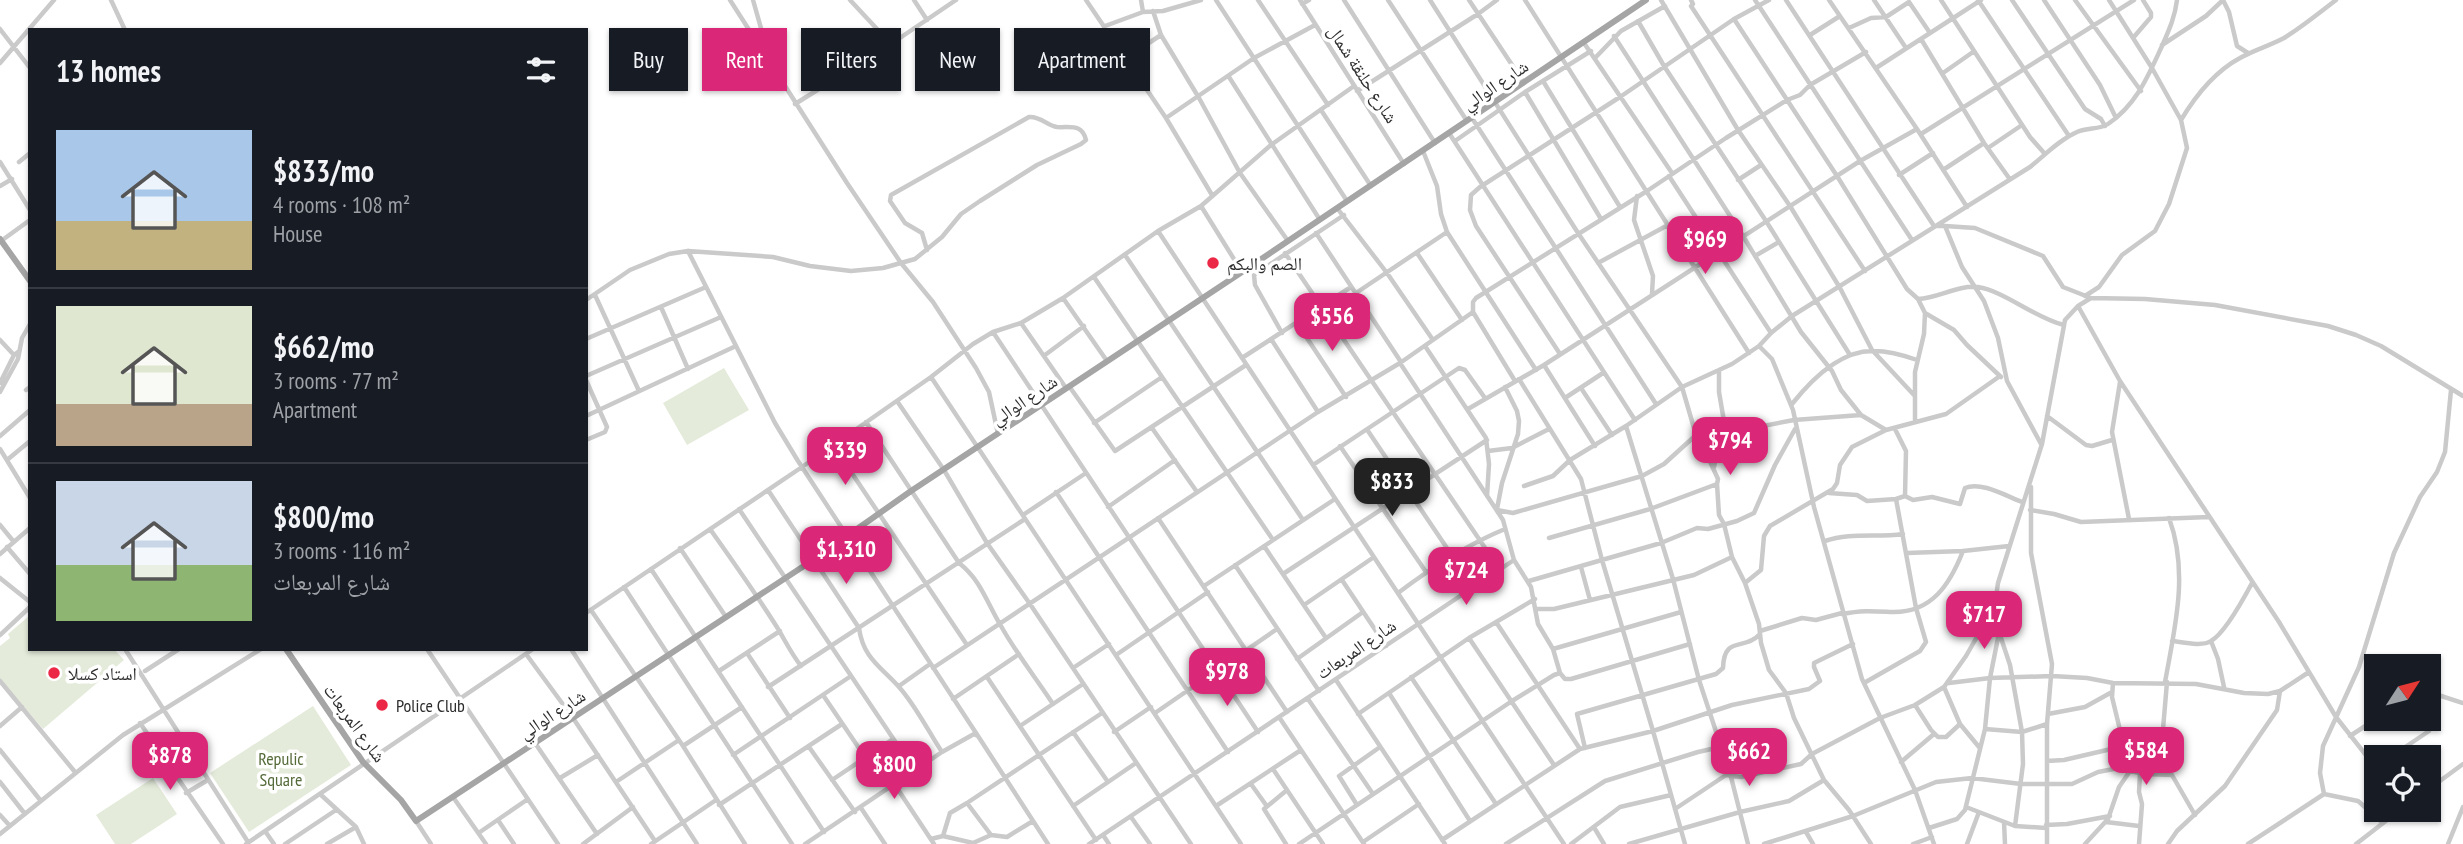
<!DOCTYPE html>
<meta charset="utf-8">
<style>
body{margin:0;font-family:"PT Sans Narrow","Noto Naskh Arabic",sans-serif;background:#242831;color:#f1f3f6;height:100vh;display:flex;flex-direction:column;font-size:26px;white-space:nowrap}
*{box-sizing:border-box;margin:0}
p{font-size:23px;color:#9ea1a6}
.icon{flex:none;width:38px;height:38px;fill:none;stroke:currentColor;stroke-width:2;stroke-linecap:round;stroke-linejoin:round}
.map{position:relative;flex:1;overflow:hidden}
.panel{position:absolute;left:28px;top:28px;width:560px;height:623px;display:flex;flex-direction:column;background:#171b24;border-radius:0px;box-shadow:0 2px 5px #0004}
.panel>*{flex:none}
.banner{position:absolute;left:609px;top:28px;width:665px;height:63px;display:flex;gap:14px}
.needle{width:46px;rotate:54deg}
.buttons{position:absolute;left:2364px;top:654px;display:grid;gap:14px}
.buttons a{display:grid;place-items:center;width:77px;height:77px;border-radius:0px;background:#171b24;box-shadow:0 2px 5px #0004;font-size:35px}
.price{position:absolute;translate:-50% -60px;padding:0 16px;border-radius:14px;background:#db2777;color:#fff;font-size:23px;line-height:46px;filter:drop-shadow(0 2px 4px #0008)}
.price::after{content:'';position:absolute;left:50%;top:42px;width:21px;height:16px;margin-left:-10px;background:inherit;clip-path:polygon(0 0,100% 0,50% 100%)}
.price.active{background:#222;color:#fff}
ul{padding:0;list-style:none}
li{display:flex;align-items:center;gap:21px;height:175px;padding:0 28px}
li+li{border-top:2px solid #363941}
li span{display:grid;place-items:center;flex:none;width:196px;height:140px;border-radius:0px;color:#555}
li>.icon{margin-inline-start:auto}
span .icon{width:84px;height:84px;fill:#fffc;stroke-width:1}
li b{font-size:30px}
h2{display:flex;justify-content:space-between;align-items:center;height:84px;padding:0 28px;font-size:30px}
.pill{padding:0 24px;border-radius:0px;background:#171b24;box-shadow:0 2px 5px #0004;font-size:24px;line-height:63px}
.pill.active{background:#db2777;color:#fff}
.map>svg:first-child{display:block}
.green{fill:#e4ebda}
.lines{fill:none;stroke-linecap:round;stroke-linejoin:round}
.minor{stroke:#cacaca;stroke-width:4.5}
.major{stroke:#a5a5a5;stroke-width:6}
.poi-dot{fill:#eb2845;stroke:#fff;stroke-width:2.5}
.labels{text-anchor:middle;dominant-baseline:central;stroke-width:7;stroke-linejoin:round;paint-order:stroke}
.street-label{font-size:18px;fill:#2d2d2d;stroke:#fff}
.poi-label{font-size:18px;fill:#2d2d2d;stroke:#fff;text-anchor:start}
.park-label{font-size:18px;fill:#546a39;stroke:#fff}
</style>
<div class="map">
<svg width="2463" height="844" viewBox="0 0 2463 844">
<rect width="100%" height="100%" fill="#fff"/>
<path class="green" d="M724,368L749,410L687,445L663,403Z
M29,616L30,649H114L124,660L43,729L0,679V646L10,638L8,634Z
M313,706L351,765L249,832L210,773Z
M153,778L177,814L131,844H115L96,815Z"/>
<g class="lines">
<path class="minor" d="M111,0L125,30
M730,0L847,183L901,263L933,302L976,368L989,392L998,434
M753,0L770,60
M850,0L891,44
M914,0L927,20
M1086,0L1166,118L1212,195
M1141,0L1143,12
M1216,0L1347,201
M1258,0L1328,105
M1300,0L1404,164
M1344,0L1435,143
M1388,0L1467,121
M1430,0L1578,233L1682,387L1696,435L1701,442L1726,433L1794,420L1861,415
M1469,0L1524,83
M1525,0L1749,353
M1661,0L1738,130L1790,206L1840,288L1872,350L1914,395
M1691,0L1693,4L1691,6L1865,271
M1755,0L1912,240
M1786,0L1934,226
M1829,0L1917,129L1967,207
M1874,0L1906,48
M1941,0L2030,137L2045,154
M1978,0L2069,136
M2012,0L2085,109L2101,119L2105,126
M2044,0L2100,85L2116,118
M2075,0L2141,91
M2223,0L2229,12L2237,46L2248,53
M1909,2L1930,33
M1302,4L1309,0
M1153,11L1161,35L1199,98L1240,173L1288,241
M1734,19L1837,176L1907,289L1918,299L1925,313L1924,334L1915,372V422
M1638,21L1664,66L1766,221L1850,355
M1105,26L1143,12L1163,11L1201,0
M1849,28L1871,18L1886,17L1909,2
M0,29L30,68
M1810,35L1840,16
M1614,36L1743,236L1801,332L1832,371L1841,390L1861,415L1886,430
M2133,38L2151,17V13L2143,0
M1921,39L1984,143L2009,178
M1584,43L1672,173
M2162,45L2206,16L2223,0
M1126,58L1161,35
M1595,58L1621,31L1665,6
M0,63L54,0
M1876,68L1981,0
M1943,73L1973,52
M1229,77L1320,220
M1543,81L1620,207
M1357,91L1478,14L1497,0
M1525,92L1601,219
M795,104L891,44L956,0
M1321,110L1371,186
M1166,118L1254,58L1315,25
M1472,118L1656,404
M2181,120C2196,95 2214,72 2240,58C2254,50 2269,46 2284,38C2302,27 2319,13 2336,0
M1449,133L1635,420
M1921,134L2134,0
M1455,141L1525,92L1591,51
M1988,148L2022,125
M1423,151L1437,186L1441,214L1447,232L1536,370
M0,162L30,210
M19,162L30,153
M1943,170L1984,143
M1899,175L1933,153
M1669,176L1771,333
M1738,180L1761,165
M0,186L12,179
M1637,196L1634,220L1653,276L1652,294
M1201,206L1242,272
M1337,208L1387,273L1433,340
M1935,226H1945L1962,267L1984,301L1998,338L2007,381L2041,444
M1945,226L1975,228L2043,256L2063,287L2091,298L2145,299L2215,305L2328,326L2356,335L2381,346L2463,396
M1158,231L1564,844
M1316,233L1401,362
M1,241L30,220
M688,251L775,423L798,461L978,736
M1285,253L1500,570
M1417,253L1462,320
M1125,255L1303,520
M1755,256L1779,242
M1598,263L1668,225
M1094,277L1273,540
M1356,293L1447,232
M595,295L639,391
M2085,296L2099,287L2122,255L2155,231L2169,204L2187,148L2181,120L2152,68L2109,0
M1063,298L1107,361
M1918,299C1939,298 1957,285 1978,287C2004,291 2035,318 2064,325
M586,300L630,270L669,254L688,251L773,257L810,266L851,271L883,268L915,259L942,237L961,214L980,201L1037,165L1081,144L1086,140C1082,123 1070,128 1057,127C1047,126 1041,116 1029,117L891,195L890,201L905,223L922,233L927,250
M2078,306L2120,381L2279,622L2336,717L2376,768
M661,307L688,369
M1925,313L1954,330L1967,345L2001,377
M1021,323L1066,388
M1297,323L1346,397
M993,332L1258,732
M1282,333L1255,285L1254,275L1344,215
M586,339L706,287
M1271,339L1318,412
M0,340L14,355
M1425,346L1486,438L1489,464L1487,496
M1759,346L1771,333L1792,316L2030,167C2045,155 2059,140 2077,132C2088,127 2099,130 2108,124C2137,104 2148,76 2162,46C2169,30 2175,17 2177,0
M1560,354L1476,226L1470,210L1471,195L1480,187L1620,97L1734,19L1769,0
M1045,355L1084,326
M1242,358L1351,287
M1400,363L1503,520L1514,560L1531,587L1538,624L1553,649L1560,673
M1544,365L1595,446
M1719,370V392L1726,433
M586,376L721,317
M931,377L1241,844
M1519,379L1581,479L1602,560L1653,731L1685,844
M586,380L607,427L605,432L586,440
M1515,381L1473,312V302L1476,298L1647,191L1726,138L1787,100L1800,95L1810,85L1866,52
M2120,382L2112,432L2129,519
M0,383L14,355L18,352
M1069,386L1115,451L1246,365
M1581,388L1612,435
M26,390L30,387
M0,392L18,359L22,338L30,324
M1565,398L1603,373
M897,401L944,470L987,543L1030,604L1191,844
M1792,404C1811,380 1840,350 1874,351C1889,351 1903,355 1917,360
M1468,409L1544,365L1860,161L1917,129
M586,416L736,346
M2047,416L2086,445L2092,446L2112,440
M866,422L959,563C981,580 987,603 1001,626C1016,653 1036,678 1053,704
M1094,423L1162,377
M1152,428L1197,492
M1895,429L1906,451L1905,496
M1368,431L1453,557
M0,436L30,410
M833,445L967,645
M1340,446L1426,572
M0,449L30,498
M1488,451L1512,448L1549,429
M7,460L30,441
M1313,465L1459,368L1465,370L1485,398
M1714,467L1720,438
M1717,484L1719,515L1724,524L1732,557L1745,583L1759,624L1761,643L1769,670L1786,693L1794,718L1824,780L1849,810L1871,844
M1524,486L1553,476L1570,460L1626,426
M2031,487V553L2052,664L2047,724V844
M768,490L859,628C863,658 881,667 899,687C916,706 928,731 942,752
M1056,492L1228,752
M1829,493L1857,495L1867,501L1896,499L1905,496L1913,500L1932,497L1960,504L1965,488C1981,481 2006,496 2022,502
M1108,507L1175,460
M739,509L915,771
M1497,509L1502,483L1518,434L1519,421L1517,411L1505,387
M1497,510L1513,513L1642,476L1664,464L1696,435
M2030,510L2054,514L2081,522L2209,517
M1023,515L1086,473
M1158,518L1287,712
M0,525L14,542
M710,529C732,560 754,591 775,624C784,638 790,652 801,666
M1549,538L1650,509L1717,484L1718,479L1701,442
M1825,541C1851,532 1877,538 1903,534
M1264,546L1326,638
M7,547L30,574
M680,548L726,617
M1907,553L1963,551L2009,546
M0,554L30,528
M1235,565L1319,691
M1581,567L1590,600
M651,569L824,832
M1283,574L1487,440
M0,578L30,602
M1342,580L1386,646
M1529,581L1661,543L1697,528L1708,529L1737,521L1754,513L1775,465L1795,429
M1745,583L1761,570L1764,536L1770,526L1833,489L1837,483L1840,465L1852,447L1886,430L1946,414L2000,376
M1204,586L1335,499
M624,587L792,844
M1398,593C1431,568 1466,545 1505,529
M1304,605L1374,557
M1536,609H1554L1694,575L1732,557
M591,610L683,746L745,844
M586,613L802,467L931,377L973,344L993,332L1021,323L1063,298L1158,231L1201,206L1271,145L1354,86
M1842,614C1863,610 1872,611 1892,612C1932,613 1950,584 1963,551
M1496,622L1580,749
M1760,631L1802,618L1816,620L1842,613
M0,635L30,607
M2000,635L2010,665L2022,732L2023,764L2015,826
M1469,638L1554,765
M2172,641C2182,642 2202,647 2211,641C2225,633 2244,598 2252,583
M2211,641L2218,659L2224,687
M125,649L248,842
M427,649L558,844
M571,649L697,844
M1553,649L1681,612
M747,653L790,718
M526,654L573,718L655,841
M1116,655L1208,592
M1297,659L1363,612
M933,668L1318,412L1400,363L1473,312
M1073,668L1109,644
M145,671L179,649
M719,671L780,631
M987,677L1096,840
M1411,677L1496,804
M1336,680L1445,844
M0,681L75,772
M2165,682C2175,627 2189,572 2169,518
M1864,683L1920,651L1926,642L1916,608L1896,499
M1949,683L1990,678L2052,676L2087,678L2113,683L2196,684L2244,693L2268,694L2280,691L2309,672
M899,686L930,664
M768,687L1025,519
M1944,687L1960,724L1979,747
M2429,692L2463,703
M1389,693L1470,821
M823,695L865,757
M953,699L1019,654
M1308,699L1373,794
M1915,705L1931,730L1938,737H1946L1960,724
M1155,713L1277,629
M1358,714L1469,638L1535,599
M2048,714L2085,707L2112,692
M1279,717L1364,844
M140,723L223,844
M0,726L22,707
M1020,726L1083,684
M1985,729L2022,732L2047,724
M1073,732L1108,782
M1114,732L1151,707
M2350,736L2376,719
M535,743L597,834
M683,746L742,707
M809,747L855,812
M1585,748L1577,714L1716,674L1723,668C1724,635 1744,651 1759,635
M0,750L41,801
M733,755L851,676
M2389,758L2429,731L2423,719
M2047,761L2064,760L2124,746L2162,741L2167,682
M1901,762L1934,734
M1273,769L1323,844
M2130,771L2145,774L2172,775L2195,815
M560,778L598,755
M832,780L893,739
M0,782L25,814
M616,782L679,740
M1251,784L1266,805
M895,785L934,844
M2429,789L2463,764
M186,793L208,780
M320,794L356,827L364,844
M453,797L486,844
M967,803L1102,713
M719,805L842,724
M1357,805L1339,776L1380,747
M1073,806L1136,763
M1216,806L1301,750
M1966,807L2015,826L2046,828
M861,808L885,844
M1675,809L1726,775L1741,777L1801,764L1812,754L1880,718L1915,705L1944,687L1966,656L1995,605
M0,815L10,826
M1131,817L1150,844
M498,820L514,844
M416,821L431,844
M2004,822L2005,844
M2106,822L2139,826
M2383,823L2358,801L2324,794L2320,773L2323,746L2359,667L2394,553L2420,497L2437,472L2445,452L2451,390
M2046,825L2067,824L2110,816
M1929,828L1957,819L1965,810L1985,729L1990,678L1999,633L1995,604L1998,583L2042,444L2065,320L2078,306L2091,298
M1595,829L1604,844
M265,831L274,844
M480,832L528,799
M1806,832L1813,844
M0,834L123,735L261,649
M1103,835L1109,844
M943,836L950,813L967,803L991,835
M931,839L943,836L973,843L991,835L1007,837L1033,821
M1442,840L1580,749L1653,731L1732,705L1809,689L1820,681L1814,667V663L1853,644
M1363,842L1419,804
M246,844L533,649
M285,844L336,810
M327,844L356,827
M583,844L633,807
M651,844L716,800
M805,844L942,752L974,734L978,736L1048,844
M1089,844L1514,560
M1286,844L1264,809L1287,790
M1299,844L1512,701L1554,675L1560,673L1565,679H1571L1690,644
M1506,844L1605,781L1698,752L1756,739L1761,744L1766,771
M1571,844L1620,807L1671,795
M1629,844L1740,812L1789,801L1824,780
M1748,844L1731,777L1699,680L1673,579L1626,426L1682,387L1732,364L1759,346L1772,359L1793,410L1814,507L1862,679L1915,790L1934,844
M1764,844L1853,816L1936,782L1972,778L2021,784H2072L2098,772L2129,766
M1913,844L1932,837
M1967,844L1979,812
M2085,844L2108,819L2119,787L2130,771L2112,697L2113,683
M2139,844L2142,804L2139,792L2140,773
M2168,844L2177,831L2225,786L2277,710L2280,691
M2248,844L2324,794
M2356,844L2400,810
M2448,844L2463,807"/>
<path class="major" d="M0,239L30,281
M286,649L363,762L401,800L416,821L813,560L911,491L1242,272L1646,0"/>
</g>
<g class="poi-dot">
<circle cx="1213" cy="263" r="7"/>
<circle cx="54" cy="673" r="7"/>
<circle cx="382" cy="705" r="7"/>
</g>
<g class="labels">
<g class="street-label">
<text transform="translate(1363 74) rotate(57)">شارع حلنقة شمال</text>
<text transform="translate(1495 85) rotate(-34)">شارع الوالي</text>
<text transform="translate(1024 400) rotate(-34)">شارع الوالي</text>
<text transform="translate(1356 649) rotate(-34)">شارع المربعات</text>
<text transform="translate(552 714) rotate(-33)">شارع الوالي</text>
<text transform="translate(355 723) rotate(54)">شارع المربعات</text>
</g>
<g class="poi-label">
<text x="1227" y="263">الصم والبكم</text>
<text x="68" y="673">استاد كسلا</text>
<text x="396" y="705">Police Club</text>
</g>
<g class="park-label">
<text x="281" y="758">Repulic<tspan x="281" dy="21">Square</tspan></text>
</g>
</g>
</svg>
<div class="buttons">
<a><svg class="needle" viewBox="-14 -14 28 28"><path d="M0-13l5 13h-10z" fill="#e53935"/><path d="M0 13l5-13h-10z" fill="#9ea1a6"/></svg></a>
<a><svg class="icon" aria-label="locate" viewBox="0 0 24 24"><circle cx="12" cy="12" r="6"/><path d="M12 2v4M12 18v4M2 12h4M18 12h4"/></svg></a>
</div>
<b class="price" style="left:1705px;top:276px">$969</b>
<b class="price" style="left:1332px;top:353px">$556</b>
<b class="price" style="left:1730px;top:477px">$794</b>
<b class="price" style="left:845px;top:487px">$339</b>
<b class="price active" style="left:1392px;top:518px">$833</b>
<b class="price" style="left:846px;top:586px">$1,310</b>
<b class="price" style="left:1466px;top:607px">$724</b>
<b class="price" style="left:1984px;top:651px">$717</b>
<b class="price" style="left:1227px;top:708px">$978</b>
<b class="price" style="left:2146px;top:787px">$584</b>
<b class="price" style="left:1749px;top:788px">$662</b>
<b class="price" style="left:170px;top:792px">$878</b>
<b class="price" style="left:894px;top:801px">$800</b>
<div class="banner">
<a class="pill">Buy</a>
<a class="pill active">Rent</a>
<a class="pill">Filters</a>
<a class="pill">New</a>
<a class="pill">Apartment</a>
</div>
<section class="panel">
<h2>13 homes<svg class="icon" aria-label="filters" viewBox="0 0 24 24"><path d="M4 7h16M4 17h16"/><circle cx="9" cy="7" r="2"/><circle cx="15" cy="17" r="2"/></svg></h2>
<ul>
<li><span style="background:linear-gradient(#a9c7e8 65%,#c2b280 0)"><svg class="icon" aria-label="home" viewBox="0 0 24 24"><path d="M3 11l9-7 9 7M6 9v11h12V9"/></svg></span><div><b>$833/mo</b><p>4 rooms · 108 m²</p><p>House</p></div></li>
<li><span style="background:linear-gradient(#dfe7d0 70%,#b9a48a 0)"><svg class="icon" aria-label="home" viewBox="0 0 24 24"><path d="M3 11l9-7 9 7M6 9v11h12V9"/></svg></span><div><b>$662/mo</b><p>3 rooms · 77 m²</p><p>Apartment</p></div></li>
<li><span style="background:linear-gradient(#c9d6e8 60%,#8fb573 0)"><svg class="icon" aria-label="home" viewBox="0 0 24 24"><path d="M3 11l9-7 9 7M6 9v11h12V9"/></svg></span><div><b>$800/mo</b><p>3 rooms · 116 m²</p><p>شارع المربعات</p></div></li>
</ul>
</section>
</div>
